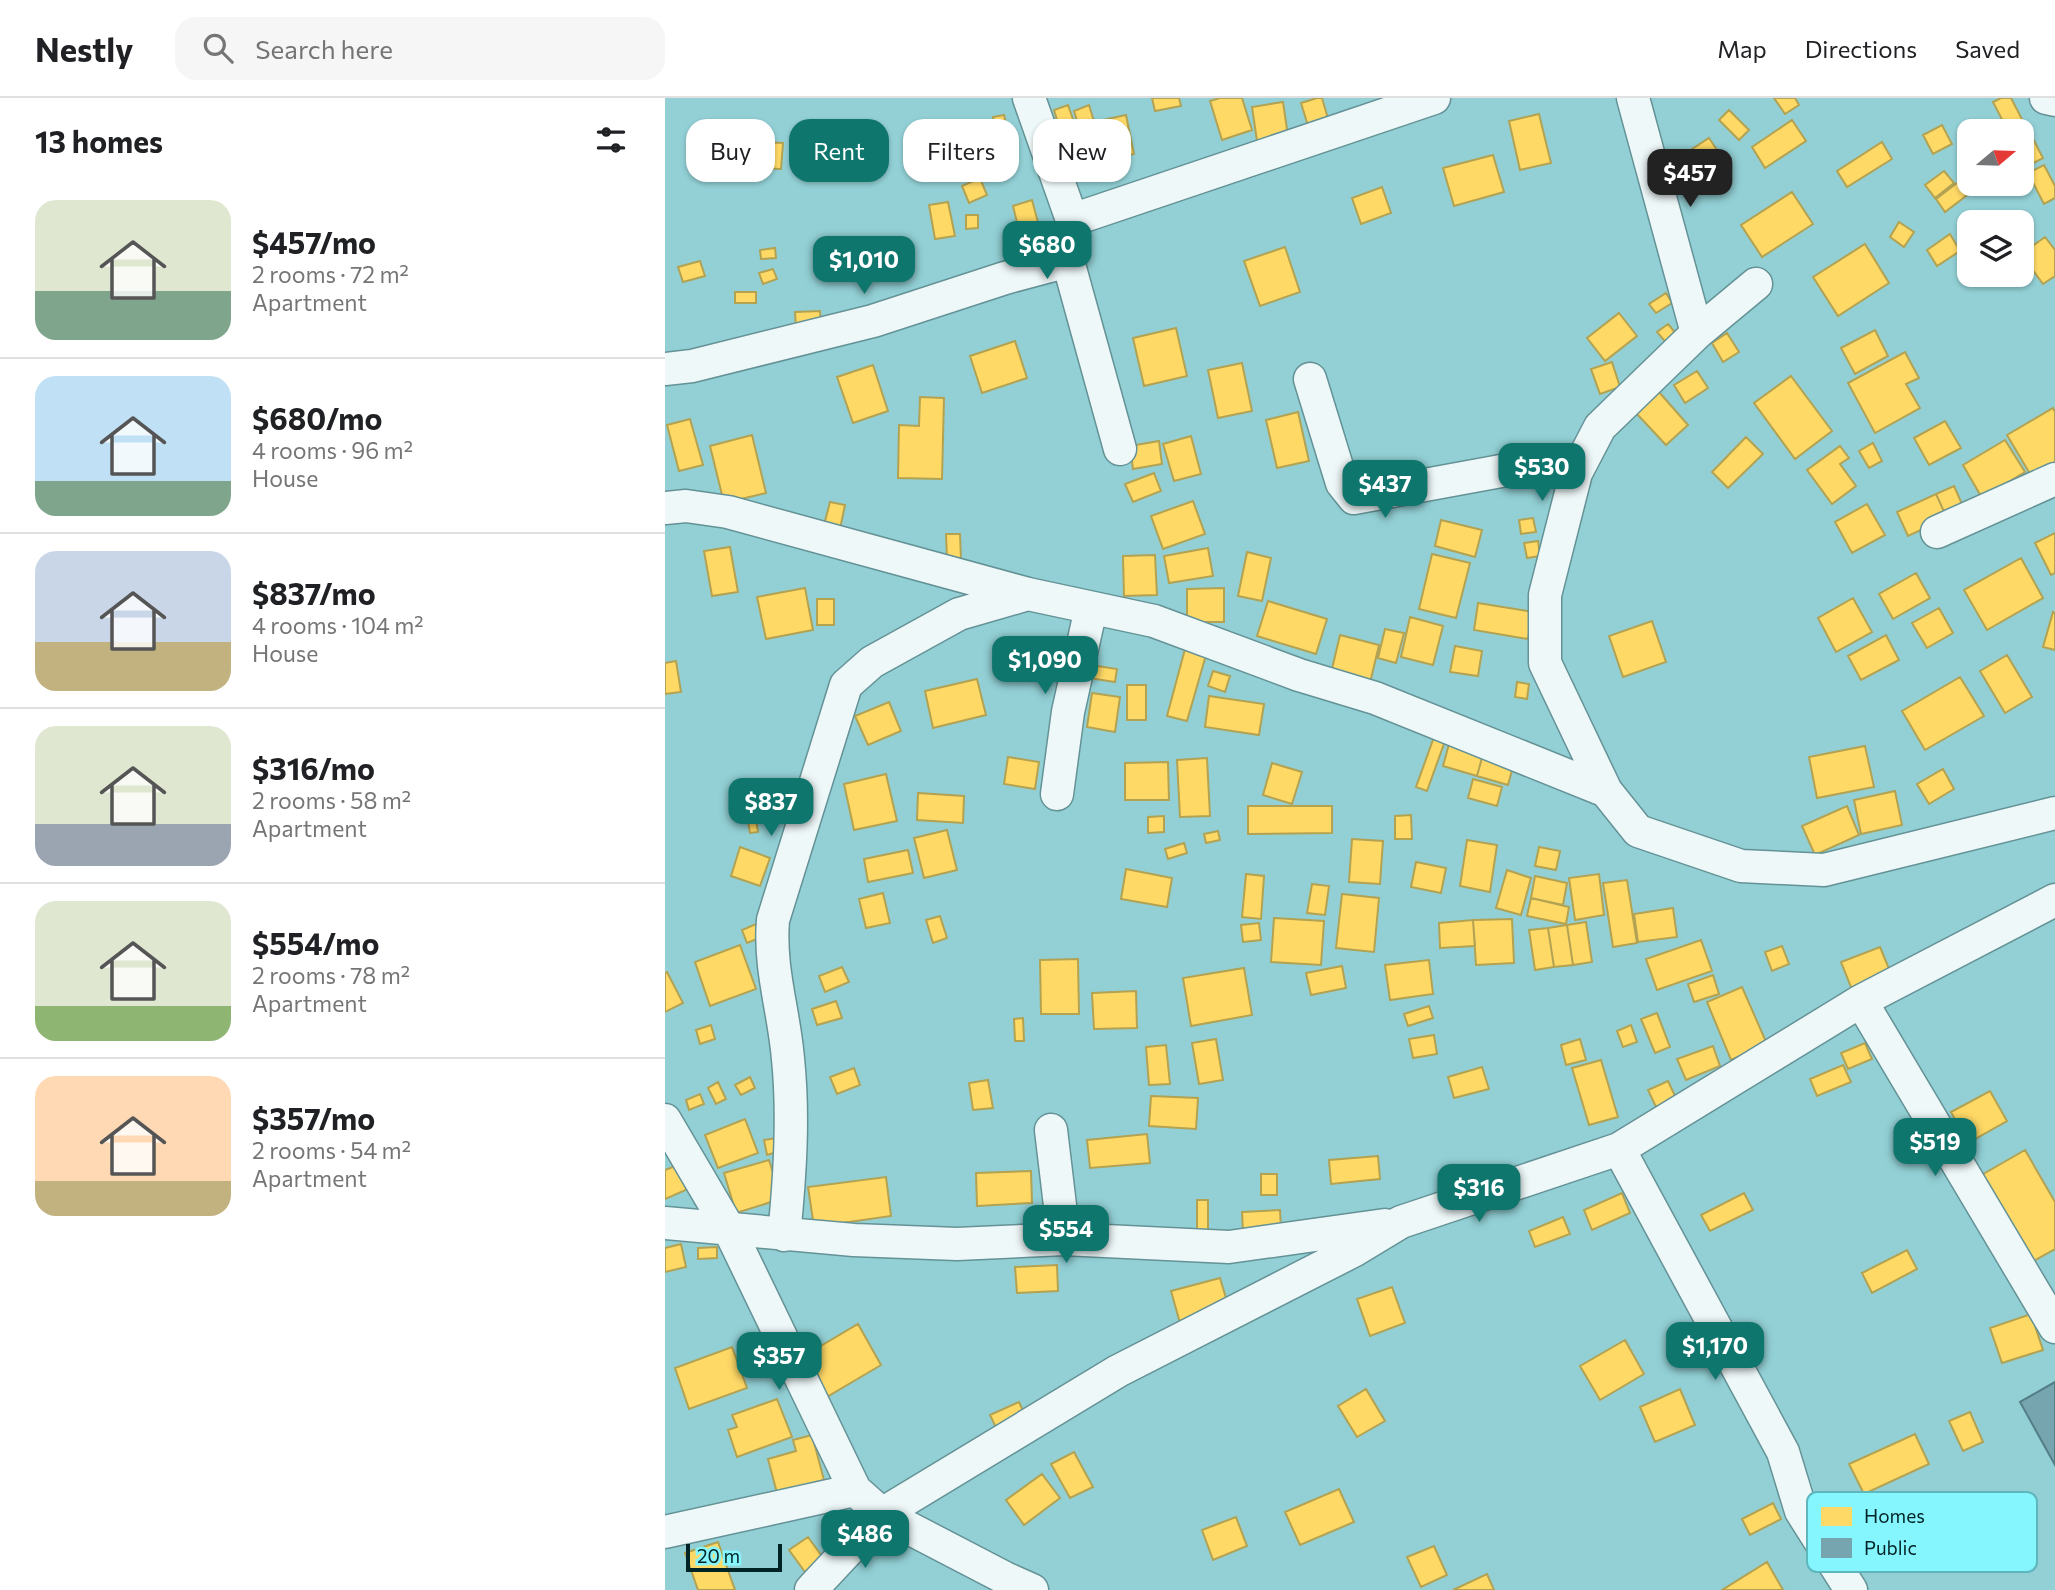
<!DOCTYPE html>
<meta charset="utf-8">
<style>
body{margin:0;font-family:Commissioner,sans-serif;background:#f6f6f6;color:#202124;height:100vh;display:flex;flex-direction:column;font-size:26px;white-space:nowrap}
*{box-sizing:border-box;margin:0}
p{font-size:23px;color:#757577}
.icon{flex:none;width:38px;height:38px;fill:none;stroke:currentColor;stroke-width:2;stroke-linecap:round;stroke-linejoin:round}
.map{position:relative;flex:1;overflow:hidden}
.details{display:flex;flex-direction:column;background:#fff;width:665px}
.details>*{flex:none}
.banner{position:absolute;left:21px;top:21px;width:665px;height:63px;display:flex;gap:14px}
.needle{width:46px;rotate:71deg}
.fabs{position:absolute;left:1292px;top:21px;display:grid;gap:14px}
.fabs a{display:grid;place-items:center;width:77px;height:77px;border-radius:14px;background:#fff;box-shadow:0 2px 5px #0004;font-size:35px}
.scale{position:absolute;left:21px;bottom:18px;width:96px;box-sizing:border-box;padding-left:7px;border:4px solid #002325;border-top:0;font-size:19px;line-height:24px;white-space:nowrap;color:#002325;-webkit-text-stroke:5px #85f6fd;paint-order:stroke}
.price{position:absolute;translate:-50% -60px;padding:0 16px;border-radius:14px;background:#0f766e;color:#fff;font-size:23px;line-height:46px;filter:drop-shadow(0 2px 4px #0008)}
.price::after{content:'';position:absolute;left:50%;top:42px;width:21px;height:16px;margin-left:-10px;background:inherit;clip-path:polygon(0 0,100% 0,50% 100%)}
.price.current{background:#222;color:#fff}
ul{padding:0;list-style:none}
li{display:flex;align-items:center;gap:21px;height:175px;padding:0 35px}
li+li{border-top:2px solid #e0e0e0}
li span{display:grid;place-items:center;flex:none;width:196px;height:140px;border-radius:21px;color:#555}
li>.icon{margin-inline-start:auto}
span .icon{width:84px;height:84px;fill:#fffc;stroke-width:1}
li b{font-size:30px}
h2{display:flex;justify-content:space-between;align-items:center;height:84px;padding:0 35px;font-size:30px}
.tag{padding:0 24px;border-radius:21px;background:#fff;box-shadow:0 2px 5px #0004;font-size:24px;line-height:63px}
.tag.current{background:#0f766e;color:#fff}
header{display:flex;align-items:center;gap:42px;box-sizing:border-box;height:98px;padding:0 35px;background:#fff;border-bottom:2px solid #e0e0e0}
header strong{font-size:33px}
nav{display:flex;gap:38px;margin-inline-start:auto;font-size:24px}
.search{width:490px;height:63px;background:#f6f6f6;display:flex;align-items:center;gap:18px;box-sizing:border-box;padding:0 24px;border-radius:21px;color:#757577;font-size:26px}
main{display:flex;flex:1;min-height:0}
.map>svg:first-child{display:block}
.homes{fill:#ffd966;stroke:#b2a252;stroke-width:2}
.public{fill:#76a5af;stroke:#537e86;stroke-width:2}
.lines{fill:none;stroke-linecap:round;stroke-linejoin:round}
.minor-casing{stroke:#649296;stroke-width:35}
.minor{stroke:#eff8f9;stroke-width:32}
.key{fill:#85f6fd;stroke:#5db7bc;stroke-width:2}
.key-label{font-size:19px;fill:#002325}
</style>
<header>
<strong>Nestly</strong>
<div class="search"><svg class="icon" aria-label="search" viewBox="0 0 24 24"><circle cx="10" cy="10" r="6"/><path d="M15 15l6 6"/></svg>Search here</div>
<nav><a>Map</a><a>Directions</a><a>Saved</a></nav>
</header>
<main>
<section class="details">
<h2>13 homes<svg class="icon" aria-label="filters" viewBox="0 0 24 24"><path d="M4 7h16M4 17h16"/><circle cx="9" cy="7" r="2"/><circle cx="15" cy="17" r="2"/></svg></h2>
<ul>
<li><span style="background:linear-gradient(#dfe7d0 65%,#7fa58c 0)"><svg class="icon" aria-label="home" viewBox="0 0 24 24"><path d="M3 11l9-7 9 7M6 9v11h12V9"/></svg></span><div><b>$457/mo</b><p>2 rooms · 72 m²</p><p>Apartment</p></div></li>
<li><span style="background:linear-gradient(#bfe0f5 75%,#7fa58c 0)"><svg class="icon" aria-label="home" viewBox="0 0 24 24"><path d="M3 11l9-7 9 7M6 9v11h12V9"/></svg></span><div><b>$680/mo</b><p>4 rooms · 96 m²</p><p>House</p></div></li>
<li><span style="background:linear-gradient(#c9d6e8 65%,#c2b280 0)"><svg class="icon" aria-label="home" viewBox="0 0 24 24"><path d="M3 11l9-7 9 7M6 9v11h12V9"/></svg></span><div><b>$837/mo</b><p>4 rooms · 104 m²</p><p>House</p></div></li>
<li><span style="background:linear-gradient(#dfe7d0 70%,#9aa5b1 0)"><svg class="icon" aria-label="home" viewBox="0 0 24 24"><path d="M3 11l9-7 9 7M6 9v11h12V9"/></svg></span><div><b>$316/mo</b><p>2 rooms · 58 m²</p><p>Apartment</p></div></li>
<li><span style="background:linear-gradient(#dfe7d0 75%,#8fb573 0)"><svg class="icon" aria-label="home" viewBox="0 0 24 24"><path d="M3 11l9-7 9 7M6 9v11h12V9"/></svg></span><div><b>$554/mo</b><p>2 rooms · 78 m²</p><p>Apartment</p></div></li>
<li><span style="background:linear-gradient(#ffd9b3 75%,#c2b280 0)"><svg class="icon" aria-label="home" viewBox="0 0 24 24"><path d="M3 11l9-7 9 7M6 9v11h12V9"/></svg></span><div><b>$357/mo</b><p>2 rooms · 54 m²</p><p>Apartment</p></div></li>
</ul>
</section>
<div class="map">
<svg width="1390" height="1492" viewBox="0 0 1390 1492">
<rect width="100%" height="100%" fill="#92d0d5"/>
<path class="homes" d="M487,0H514L516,8L490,13Z
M555,0H577L587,32L557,42L545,3Z
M652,0H657L664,24L644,31L636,5Z
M1109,0H1130L1134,7L1120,16Z
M1336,0H1346L1360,27L1349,33H1343L1328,4Z
M618,4L623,38L592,43L587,9Z
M403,7L411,30L396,35L389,12Z
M424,7L435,43L420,48L409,13Z
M1064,12L1084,32L1074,42L1054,22Z
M874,16L886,65L855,72L844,23Z
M339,17L344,39L333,41L328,19Z
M461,17L469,56L446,60L438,22Z
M1127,22L1141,43L1100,70L1087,49Z
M1277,27L1287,46L1268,56L1258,37Z
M1363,31L1378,60L1361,69L1356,59V35Z
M411,33L416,49L397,56L391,39Z
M1044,40L1058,61L1038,74L1024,53Z
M95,44L118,45L116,71L94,70Z
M1217,44L1227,61L1182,89L1172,73Z
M308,46L315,63L296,71L289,54Z
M828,57L839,94L789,108L778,70Z
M1379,67L1390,88V100L1379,106L1363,75Z
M1279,73L1289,85L1270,100L1260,87Z
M1300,79L1310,91L1280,114L1271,101Z
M315,80L322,97L304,105L297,88Z
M717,89L726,115L696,126L687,100Z
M1127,94L1148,126L1097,159L1076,127Z
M367,102L375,132L355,137L348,108Z
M283,104L290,138L270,141L264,107Z
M301,117H313V130L301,131Z
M1234,124L1249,134L1239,149L1225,139Z
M1285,136L1295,153L1272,168L1262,152Z
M1380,139L1390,152V178L1378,186L1356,156Z
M1200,146L1224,185L1173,218L1148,179Z
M620,149L635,194L595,208L579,163Z
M110,150L111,160L96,161L95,152Z
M35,163L40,178L18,184L13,169Z
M108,171L112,181L98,186L94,175Z
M70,194H91V205H70Z
M1001,195L1007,205L991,215L984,206Z
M155,213L156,229L131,230L130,214Z
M954,215L972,238L940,263L922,240Z
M1003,226L1014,239L1003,247L992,234Z
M511,230L522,278L479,288L468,240Z
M1210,232L1223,258L1190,276L1176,250Z
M1062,235L1074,254L1058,264L1047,245Z
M350,243L362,280L317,295L305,258Z
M1240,254L1254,280L1241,286L1255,310L1210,335L1183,285Z
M947,264L955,289L935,296L926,271Z
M577,265L587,313L553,320L543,272Z
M208,267L223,313L188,325L172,279Z
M1032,273L1043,290L1020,305L1009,287Z
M1126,278L1167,333L1130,361L1089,305Z
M994,294L1023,327L1001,347L971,315Z
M255,299L279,300L277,381L233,380L234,327L254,328Z
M1388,310L1390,314V368L1368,381L1342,337Z
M633,314L644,363L612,370L601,322Z
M25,321L38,367L14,373L2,327Z
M1280,323L1296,350L1264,367L1249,340Z
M87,337L101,395L59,405L45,348Z
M526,338L536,376L509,383L498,346Z
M1081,339L1098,356L1063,390L1047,374Z
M1340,342L1360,374L1317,400L1298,367Z
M494,343L497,366L468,371L465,348Z
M1208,345L1217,363L1204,370L1194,353Z
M1175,348L1184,360L1175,366L1191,388L1167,406L1142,372Z
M489,375L496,393L468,404L460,386Z
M1289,388L1300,413L1282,420L1271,396Z
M1271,396L1282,420L1243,438L1232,414Z
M528,403L540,436L498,451L486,418Z
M165,404L180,407L175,431L159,427Z
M1202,406L1220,437L1187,455L1170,424Z
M868,420L871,434L856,436L854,422Z
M776,422L817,432L810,459L770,448Z
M1390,435V475L1386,477L1370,445Z
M281,436H295L296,461H282Z
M873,443L875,458L862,460L859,445Z
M65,449L73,494L47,498L39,453Z
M543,450L548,478L504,485L499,458Z
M582,454L606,460L597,503L573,498Z
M767,456L805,465L791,520L754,511Z
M490,457L492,497L459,498L458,458Z
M1356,460L1378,500L1322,532L1299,492Z
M1251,475L1265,500L1228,521L1214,496Z
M140,490L148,532L101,541L92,499Z
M559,490V524H522V491Z
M1188,500L1207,534L1171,554L1153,520Z
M152,501H169V527H152Z
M603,503L662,521L651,556L592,538Z
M813,505L868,514L863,541L809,532Z
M1274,510L1288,535L1262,550L1247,525Z
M1388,514L1390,515V552L1378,549Z
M745,519L778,528L768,567L736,559Z
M987,523L1001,564L958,579L944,538Z
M720,531L739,535L731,565L713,560Z
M675,537L714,547L705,585L666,575Z
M1221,537L1234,562L1196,582L1183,558Z
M790,548L817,553L813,578L785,574Z
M520,551L541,557L522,623L502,618Z
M1342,557L1367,599L1340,615L1315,573Z
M11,563L16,594L0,596V565Z
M426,567L452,571L450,584L424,580Z
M548,573L565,578L560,594L543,588Z
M1295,579L1319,618L1260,652L1237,613Z
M312,581L321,617L268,630L260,593Z
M852,584L864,586L862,601L850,599Z
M462,587H481V622H462Z
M427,595L455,599L450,634L422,629Z
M544,598L599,606L594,637L540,629Z
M224,604L236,633L203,647L190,618Z
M769,639L780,643L762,693L751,689Z
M784,646L818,656L812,678L778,668Z
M1200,648L1209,689L1152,700L1144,659Z
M818,656L849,665L843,687L812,678Z
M343,659L374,664L370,691L339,686Z
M542,660L545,718L515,719L512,662Z
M503,664L504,702H460V665Z
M607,665L637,674L627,706L598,697Z
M1278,671L1289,691L1264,706L1252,686Z
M221,676L232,723L189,732L179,686Z
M808,681L837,689L832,708L803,700Z
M96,686V706L78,707L77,687Z
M1230,693L1237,727L1196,736L1189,702Z
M253,695L299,698L298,725L252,722Z
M583,708H667V735L583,736Z
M1182,708L1194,737L1150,757L1137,728Z
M90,715L93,734L85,735L82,717Z
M746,717L747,741H730V718Z
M499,718V734L483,735V719Z
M282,732L292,772L259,780L249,740Z
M553,733L555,742L541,745L539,736Z
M687,741L718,743L715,786L684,784Z
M802,742L832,747L825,794L795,788Z
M519,745L522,755L503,761L500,751Z
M75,749L105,760L95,788L66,778Z
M874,749L895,753L891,772L870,768Z
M243,752L248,775L203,784L199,761Z
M751,764L781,770L776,795L746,789Z
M461,771L507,780L502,809L456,801Z
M842,772L866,780L856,817L831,810Z
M581,776L599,778L596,821L577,819Z
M934,776L939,817L910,822L904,780Z
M870,778L902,785L898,807L866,800Z
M962,782L972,845L948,849L938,785Z
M647,786L664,788L660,817L642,815Z
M218,795L225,825L201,830L194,801Z
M677,796L714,800L709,854L671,850Z
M866,800L904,809L901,826L862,818Z
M1008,810L1012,839L973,844L969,816Z
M275,818L282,840L268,845L261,822Z
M609,820L659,823L656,867L606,864Z
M847,821L849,865L811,867L808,822Z
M808,822L810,848L775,850L774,825Z
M921,824L927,864L908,867L902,827Z
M594,825L596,842L578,844L576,827Z
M91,826L97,839L82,845L77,832Z
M902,827L908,867L889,869L883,830Z
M883,830L889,869L870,872L864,832Z
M1036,842L1047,873L992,892L981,861Z
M75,847L91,891L45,908L30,864Z
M1117,848L1124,866L1107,873L1100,854Z
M1215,849L1227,878L1188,894L1176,864Z
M413,861L414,916H376L375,862Z
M764,862L768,896L725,902L720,867Z
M677,868L681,890L646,897L641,875Z
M177,869L184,884L160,894L154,878Z
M579,870L587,917L526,928L518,880Z
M2,874L18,905L0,914V875Z
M1048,877L1054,896L1029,904L1023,886Z
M1077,889L1102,946L1066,962L1042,904Z
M471,893L472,930L429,931L427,895Z
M171,903L177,920L152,927L147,911Z
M764,908L768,920L743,928L739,916Z
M992,915L1005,949L990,955L976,921Z
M358,920L359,943H350L349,921Z
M46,927L50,941L35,946L31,932Z
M966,927L972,944L958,949L952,933Z
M769,937L772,956L748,960L744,941Z
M551,941L558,982L534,986L527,945Z
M915,941L921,962L901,967L896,947Z
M1200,945L1207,961L1183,971L1176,955Z
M501,947L505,986L484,987L481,949Z
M1048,948L1055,968L1021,982L1012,961Z
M936,962L953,1019L924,1027L907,970Z
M1178,967L1186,984L1152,998L1145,981Z
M817,969L824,991L789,1000L783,979Z
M189,970L195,987L172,996L165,979Z
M85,979L90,990L76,997L70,987Z
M323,982L328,1010L308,1012L304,985Z
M1003,983L1011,1000L991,1009L983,992Z
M53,984L61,1001L51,1006L43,990Z
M1325,993L1342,1023L1303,1045L1286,1014Z
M35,996L39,1006L24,1012L21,1002Z
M486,998L533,1000L531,1031L484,1028Z
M80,1021L93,1055L53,1070L40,1037Z
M482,1036L485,1065L425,1070L422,1042Z
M112,1040L115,1053L102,1057L99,1042Z
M1360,1052L1390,1104V1151L1363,1166L1313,1079Z
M713,1058L715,1081L666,1086L664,1062Z
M104,1062L116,1101L71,1115L59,1075Z
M13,1067L23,1091L0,1101V1072Z
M366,1073L367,1105L312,1108L311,1075Z
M596,1076H612V1097H596Z
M221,1079L226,1118L149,1129L143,1089Z
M957,1095L965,1115L927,1132L919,1112Z
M1079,1095L1088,1112L1045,1133L1036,1117Z
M532,1102H543V1132L532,1133Z
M615,1112L616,1132L578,1134L577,1114Z
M898,1119L905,1136L870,1149L864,1133Z
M16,1146L21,1169L0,1174V1150Z
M52,1149V1160L33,1161V1150Z
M1242,1152L1252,1171L1207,1195L1197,1175Z
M392,1167L393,1193L352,1195L350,1169Z
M555,1180L564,1210L515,1225L506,1193Z
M727,1189L740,1225L705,1238L692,1201Z
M1366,1216L1378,1252L1337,1265L1325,1230Z
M193,1226L216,1267L160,1300L137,1259Z
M960,1242L979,1276L935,1302L915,1268Z
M67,1249L82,1290L24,1311L10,1270Z
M701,1291L720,1323L692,1339L673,1308Z
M1015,1291L1030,1327L990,1344L975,1309Z
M112,1301L127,1339L72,1359L63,1332L72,1329L67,1317Z
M354,1304L364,1326L336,1340L325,1317Z
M1305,1314L1318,1344L1298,1353L1284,1323Z
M1250,1336L1264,1366L1199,1396L1184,1366Z
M147,1337L159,1382L112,1395L103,1361L131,1353L128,1342Z
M409,1354L428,1389L405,1400L386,1366Z
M377,1376L395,1400L359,1427L341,1402Z
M674,1391L689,1424L635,1447L620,1414Z
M1108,1405L1116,1421L1085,1437L1077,1421Z
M571,1419L582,1448L548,1462L537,1432Z
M143,1439L159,1461L140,1474L124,1452Z
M53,1444L70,1492H33L20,1455Z
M769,1448L782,1477L756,1489L742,1459Z
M1102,1464L1118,1492H1057Z
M822,1476L829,1492H788Z"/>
<path class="public" d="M1390,1284V1367L1355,1304Z"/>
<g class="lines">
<defs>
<path id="minor" d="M364,0L407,122L403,163L455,351
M968,0L1032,235
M1381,0L1390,2
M407,122L769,0
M0,271L27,268L208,223L340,180L403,163
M645,281L677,385L689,400L847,371L911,375
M0,410L21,408L63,414L363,496L489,523L634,577L710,600L941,693L973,733L1076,768L1159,772L1390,715
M1272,434L1390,381
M941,693L880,565V497L911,375L935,329L1032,235L1091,186
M392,696L403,614L426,510
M1196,903L1390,1229
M0,1022L64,1131L190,1392L217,1416L340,1480L367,1492
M386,1032L399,1141
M954,1051L1118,1354L1136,1413L1186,1492
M0,1125L189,1142L292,1146L399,1141L564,1149L720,1127
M119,1137C125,1079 129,1019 123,961C119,912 104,872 108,822L181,587L207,564L294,516L363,496
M0,1434L190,1392
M146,1492L217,1416L453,1273L688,1153L736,1124L954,1051L1196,903L1390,802"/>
</defs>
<use href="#minor" class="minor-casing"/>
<use href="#minor" class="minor"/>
</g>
<rect x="1142" y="1394" width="230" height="80" rx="10" class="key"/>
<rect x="1156" y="1409" width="31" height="19" fill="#ffd966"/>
<rect x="1156" y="1440" width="31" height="20" fill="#76a5af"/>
<g class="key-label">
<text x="1199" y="1425">Homes</text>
<text x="1199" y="1457">Public</text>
</g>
</svg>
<div class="fabs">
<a><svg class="needle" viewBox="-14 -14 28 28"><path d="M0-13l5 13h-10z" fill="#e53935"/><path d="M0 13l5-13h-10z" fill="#757577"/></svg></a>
<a><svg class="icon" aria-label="layers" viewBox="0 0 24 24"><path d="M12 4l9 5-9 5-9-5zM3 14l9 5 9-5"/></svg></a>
</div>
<div class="scale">20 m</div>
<b class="price current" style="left:1025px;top:111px">$457</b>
<b class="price" style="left:382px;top:183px">$680</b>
<b class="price" style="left:199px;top:198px">$1,010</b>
<b class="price" style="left:877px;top:405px">$530</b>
<b class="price" style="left:720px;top:422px">$437</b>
<b class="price" style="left:380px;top:598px">$1,090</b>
<b class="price" style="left:106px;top:740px">$837</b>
<b class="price" style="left:1270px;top:1080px">$519</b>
<b class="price" style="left:814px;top:1126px">$316</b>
<b class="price" style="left:401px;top:1167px">$554</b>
<b class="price" style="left:1050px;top:1284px">$1,170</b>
<b class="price" style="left:114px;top:1294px">$357</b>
<b class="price" style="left:200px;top:1472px">$486</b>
<div class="banner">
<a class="tag">Buy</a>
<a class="tag current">Rent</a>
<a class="tag">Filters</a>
<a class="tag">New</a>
</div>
</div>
</main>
